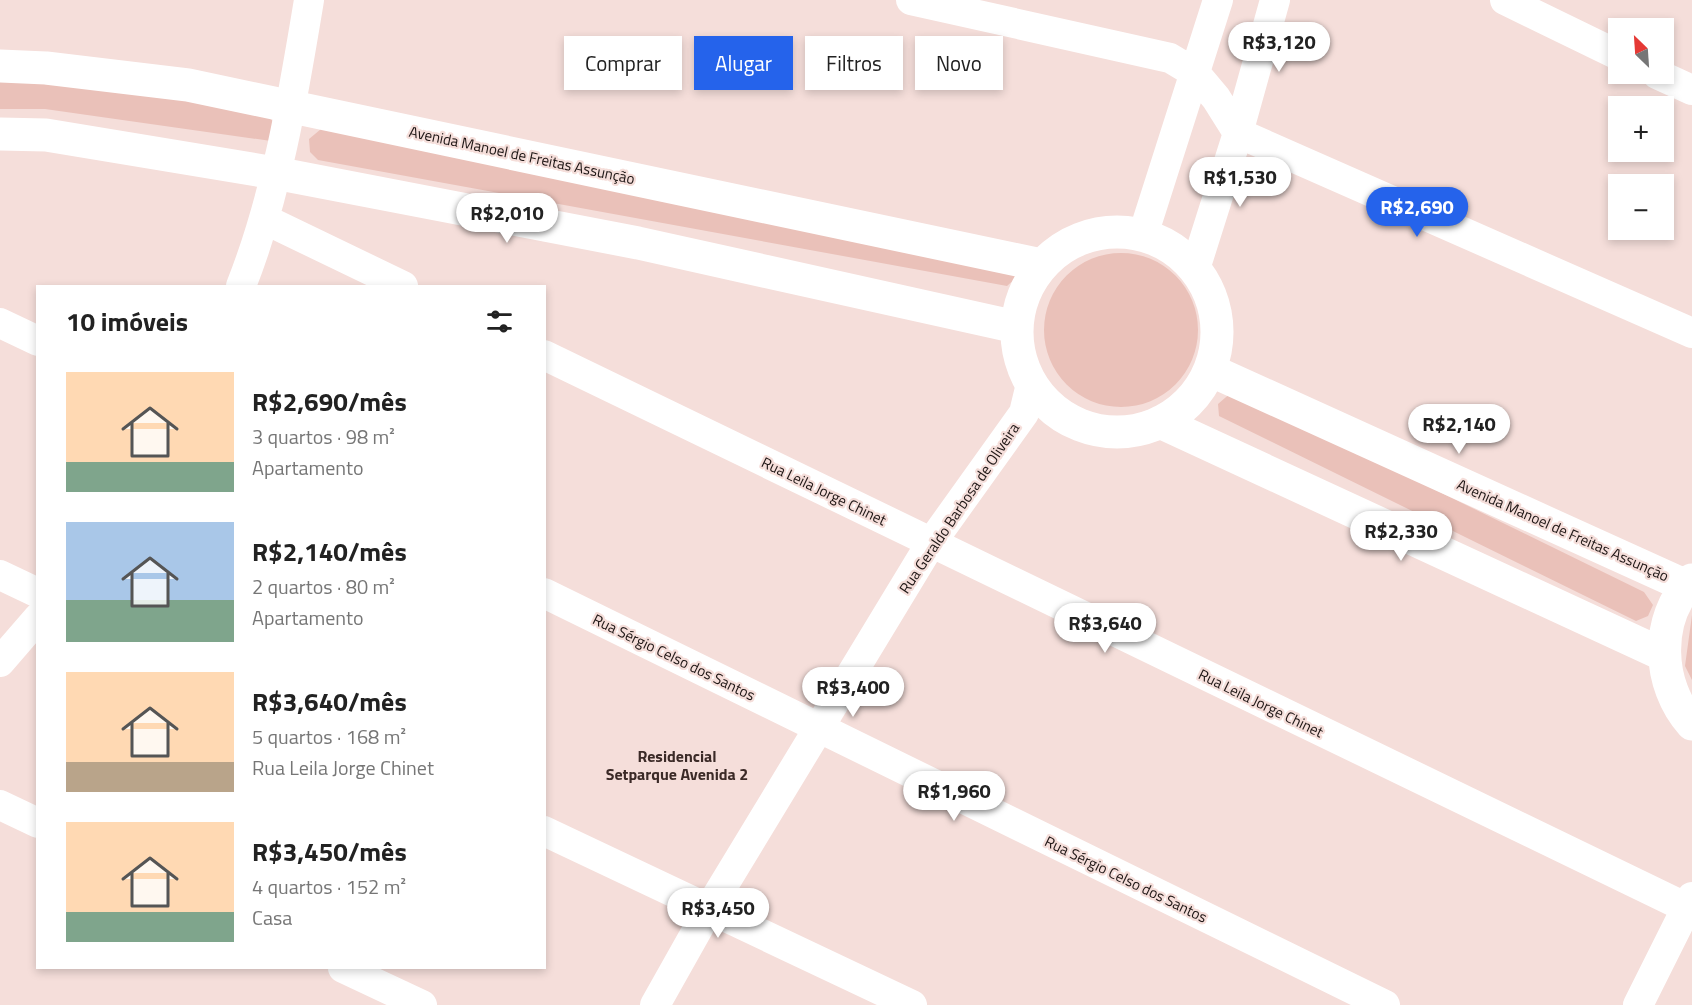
<!DOCTYPE html>
<html lang="pt">
<meta charset="utf-8">
<style>
body{margin:0;font-family:"Titillium Web",sans-serif;background:#f6f6f6;color:#222;height:100vh;display:flex;flex-direction:column;font-size:22px;white-space:nowrap}
*{box-sizing:border-box;margin:0}
p{font-size:20px;color:#767676}
.icon{flex:none;width:33px;height:33px;fill:none;stroke:currentColor;stroke-width:2;stroke-linecap:round;stroke-linejoin:round}
.map{position:relative;flex:1;overflow:hidden}
.details{position:absolute;left:36px;top:285px;width:510px;height:684px;display:flex;flex-direction:column;background:#fff;border-radius:0px;box-shadow:0 3px 9px #0003}
.details>*{flex:none}
.hud{position:absolute;left:564px;top:36px;width:570px;height:54px;display:flex;gap:12px}
.needle{width:39px;rotate:335deg}
.fabs{position:absolute;left:1608px;top:18px;display:grid;gap:12px}
.fabs a{display:grid;place-items:center;width:66px;height:66px;border-radius:0px;background:#fff;box-shadow:0 3px 9px #0003;font-size:30px}
.price{position:absolute;translate:-50% -51px;padding:0 14px;border-radius:21px;background:#fff;color:#222;font-size:20px;line-height:39px;filter:drop-shadow(0 2px 3px #0008)}
.price::after{content:'';position:absolute;left:50%;top:36px;width:18px;height:14px;margin-left:-9px;background:inherit;clip-path:polygon(0 0,100% 0,50% 100%)}
.price.active{background:#2563eb;color:#fff}
ul{padding:0;list-style:none}
li{display:flex;align-items:center;gap:18px;height:150px;padding:0 30px}
li span{display:grid;place-items:center;flex:none;width:168px;height:120px;border-radius:0px;color:#555}
li>.icon{margin-inline-start:auto}
span .icon{width:72px;height:72px;fill:#fffc;stroke-width:1}
li b{font-size:26px}
h2{display:flex;justify-content:space-between;align-items:center;height:72px;padding:0 30px;font-size:26px}
.tag{padding:0 21px;border-radius:0px;background:#fff;box-shadow:0 3px 9px #0003;font-size:21px;line-height:54px}
.tag.active{background:#2563eb;color:#fff}
.map>svg:first-child{display:block}
.green{fill:#eac1b9}
.lines{fill:none;stroke-linecap:round;stroke-linejoin:round}
.street{stroke:#fff;stroke-width:30}
.secondary{stroke:#fff;stroke-width:33}
.labels{text-anchor:middle;dominant-baseline:central;stroke-width:4.5;stroke-linejoin:round;paint-order:stroke}
.street-label{font-size:15px;fill:#1d1514;stroke:#f5deda}
.neighbourhood-label{font-size:16px;font-weight:bold;fill:#3b2a27;stroke:#f5deda}
</style>
<div class="map">
<svg width="1692" height="1005" viewBox="0 0 1692 1005">
<rect width="100%" height="100%" fill="#f5deda"/>
<path class="green" d="M0,78L99,82L270,117L277,129L271,141L45,109H0Z
M321,129L1018,276L1007,286L318,160L310,152L309,139Z
M1044 330a77 77 0 1 1 154 0a77 77 0 1 1-154 0Z
M1233,391L1644,592L1653,605L1648,616L1636,621L1219,416L1218,404Z
M1692,615V680L1685,666Z"/>
<g class="lines">
<path class="street" d="M911,0L1170,58L1195,73L1216,98L1238,133L1692,333
M1505,0L1618,55
M1657,74L1692,90
M264,219L403,286
M1143,235L1218,0
M1195,269L1238,133L1275,0
M241,286C277,195 293,97 309,0
M0,323L38,341
M544,355L1687,908
M0,575L38,593
M544,593L1385,1005
M0,662L38,618
M0,805L38,823
M544,831L912,1005
M343,968L422,1005
M655,1005L709,909L931,543L1024,413L1031,384
M1638,1005L1692,897"/>
<path class="secondary" d="M0,66L46,68L188,85L1041,265
M0,134L46,135L275,173L638,243L1016,327
M1017 332a100 100 0 1 1 200 0a100 100 0 1 1-200 0Z
M1210,370L1686,586
M1160,422L1664,655
M1692,580C1654,619 1657,685 1692,724"/>
</g>
<g class="labels">
<g class="street-label">
<text transform="translate(522 155) rotate(12)">Avenida Manoel de Freitas Assunção</text>
<text transform="translate(824 491) rotate(26)">Rua Leila Jorge Chinet</text>
<text transform="translate(959 508) rotate(-56)">Rua Geraldo Barbosa de Oliveira</text>
<text transform="translate(1563 530) rotate(24)">Avenida Manoel de Freitas Assunção</text>
<text transform="translate(674 657) rotate(26)">Rua Sérgio Celso dos Santos</text>
<text transform="translate(1261 703) rotate(26)">Rua Leila Jorge Chinet</text>
<text transform="translate(1126 879) rotate(26)">Rua Sérgio Celso dos Santos</text>
</g>
<g class="neighbourhood-label">
<text x="677" y="756">Residencial<tspan x="677" dy="18">Setparque Avenida 2</tspan></text>
</g>
</g>
</svg>
<div class="fabs">
<a><svg class="needle" viewBox="-14 -14 28 28"><path d="M0-13l5 13h-10z" fill="#e53935"/><path d="M0 13l5-13h-10z" fill="#767676"/></svg></a>
<a>+</a>
<a>−</a>
</div>
<b class="price" style="left:1279px;top:73px">R$3,120</b>
<b class="price" style="left:1240px;top:208px">R$1,530</b>
<b class="price active" style="left:1417px;top:238px">R$2,690</b>
<b class="price" style="left:507px;top:244px">R$2,010</b>
<b class="price" style="left:1459px;top:455px">R$2,140</b>
<b class="price" style="left:1401px;top:562px">R$2,330</b>
<b class="price" style="left:1105px;top:654px">R$3,640</b>
<b class="price" style="left:853px;top:718px">R$3,400</b>
<b class="price" style="left:954px;top:822px">R$1,960</b>
<b class="price" style="left:718px;top:939px">R$3,450</b>
<div class="hud">
<a class="tag">Comprar</a>
<a class="tag active">Alugar</a>
<a class="tag">Filtros</a>
<a class="tag">Novo</a>
</div>
<section class="details">
<h2>10 imóveis<svg class="icon" aria-label="filters" viewBox="0 0 24 24"><path d="M4 7h16M4 17h16"/><circle cx="9" cy="7" r="2"/><circle cx="15" cy="17" r="2"/></svg></h2>
<ul>
<li><span style="background:linear-gradient(#ffd9b3 75%,#7fa58c 0)"><svg class="icon" aria-label="home" viewBox="0 0 24 24"><path d="M3 11l9-7 9 7M6 9v11h12V9"/></svg></span><div><b>R$2,690/mês</b><p>3 quartos · 98 m²</p><p>Apartamento</p></div></li>
<li><span style="background:linear-gradient(#a9c7e8 65%,#7fa58c 0)"><svg class="icon" aria-label="home" viewBox="0 0 24 24"><path d="M3 11l9-7 9 7M6 9v11h12V9"/></svg></span><div><b>R$2,140/mês</b><p>2 quartos · 80 m²</p><p>Apartamento</p></div></li>
<li><span style="background:linear-gradient(#ffd9b3 75%,#b9a48a 0)"><svg class="icon" aria-label="home" viewBox="0 0 24 24"><path d="M3 11l9-7 9 7M6 9v11h12V9"/></svg></span><div><b>R$3,640/mês</b><p>5 quartos · 168 m²</p><p>Rua Leila Jorge Chinet</p></div></li>
<li><span style="background:linear-gradient(#ffd9b3 75%,#7fa58c 0)"><svg class="icon" aria-label="home" viewBox="0 0 24 24"><path d="M3 11l9-7 9 7M6 9v11h12V9"/></svg></span><div><b>R$3,450/mês</b><p>4 quartos · 152 m²</p><p>Casa</p></div></li>
</ul>
</section>
</div>
